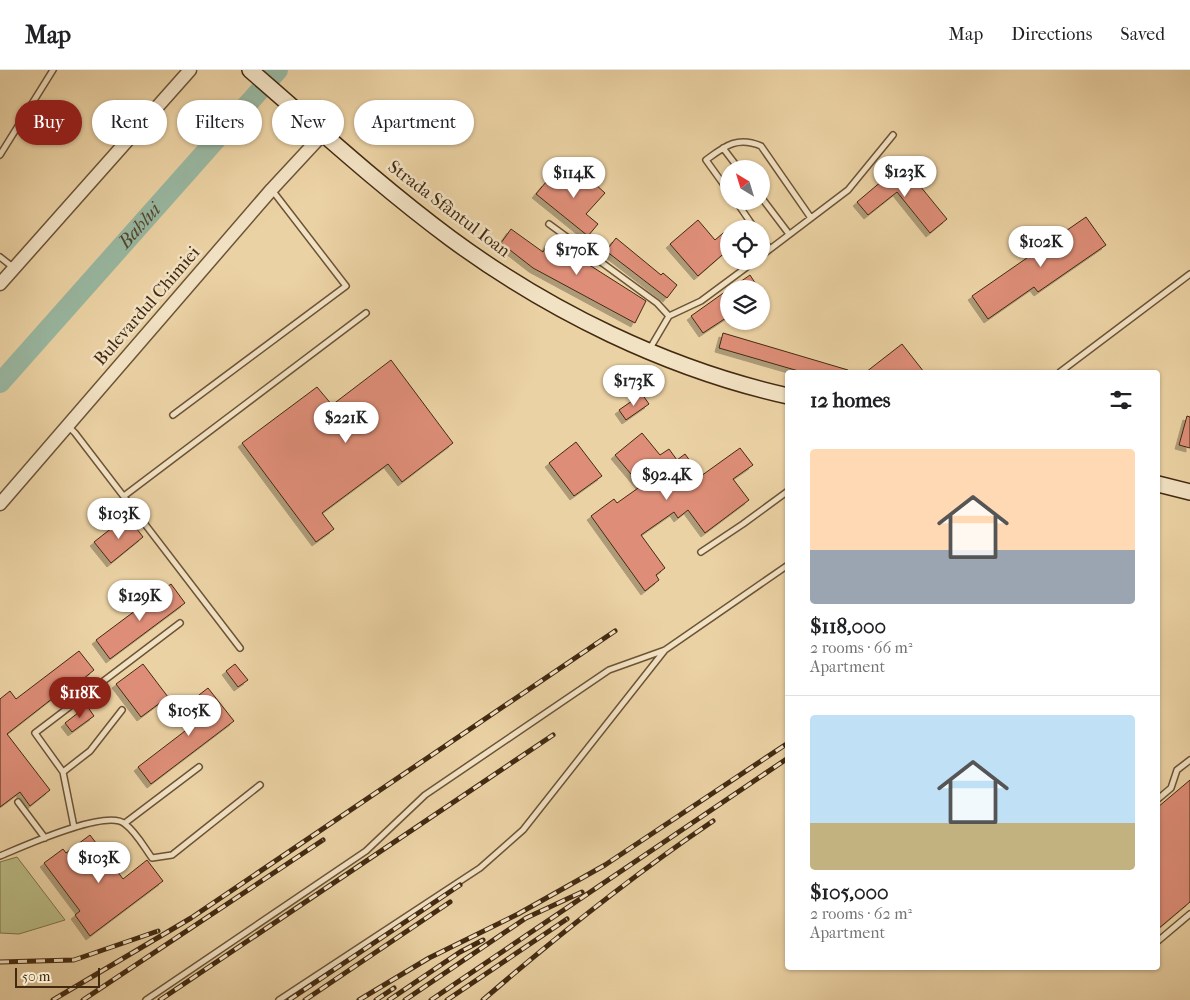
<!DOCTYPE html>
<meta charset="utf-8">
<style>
body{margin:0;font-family:"IM FELL French Canon",serif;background:#f6f6f6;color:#202124;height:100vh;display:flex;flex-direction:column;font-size:19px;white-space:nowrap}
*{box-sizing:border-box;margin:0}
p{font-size:16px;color:#757577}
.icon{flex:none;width:28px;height:28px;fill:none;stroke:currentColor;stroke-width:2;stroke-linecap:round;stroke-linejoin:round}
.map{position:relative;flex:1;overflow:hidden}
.drawer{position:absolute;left:785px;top:300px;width:375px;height:600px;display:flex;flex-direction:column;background:#fff;border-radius:5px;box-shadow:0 1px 4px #0004}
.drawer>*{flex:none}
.hud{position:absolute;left:15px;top:30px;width:475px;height:45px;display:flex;gap:10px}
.needle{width:32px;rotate:322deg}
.buttons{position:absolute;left:720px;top:90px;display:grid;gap:10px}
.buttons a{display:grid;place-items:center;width:50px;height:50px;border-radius:50%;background:#fff;box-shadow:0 1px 4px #0004;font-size:25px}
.scale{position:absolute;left:15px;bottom:12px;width:85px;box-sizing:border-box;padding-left:5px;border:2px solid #422a11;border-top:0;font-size:14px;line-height:18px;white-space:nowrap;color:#422a11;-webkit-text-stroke:4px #f2e2c4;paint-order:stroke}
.price{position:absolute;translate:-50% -42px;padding:0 11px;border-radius:18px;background:#fff;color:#222;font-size:16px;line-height:32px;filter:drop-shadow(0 1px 2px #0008)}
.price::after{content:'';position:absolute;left:50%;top:30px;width:15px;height:11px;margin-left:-8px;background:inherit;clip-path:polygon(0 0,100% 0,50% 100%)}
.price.on{background:#8f2418;color:#fff}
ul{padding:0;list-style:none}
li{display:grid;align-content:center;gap:10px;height:265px;padding:0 25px}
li+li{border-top:1px solid #e0e0e0}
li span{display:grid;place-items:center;height:155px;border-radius:5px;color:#555}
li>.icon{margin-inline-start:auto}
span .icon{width:90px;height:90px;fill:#fffc;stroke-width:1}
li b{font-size:21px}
h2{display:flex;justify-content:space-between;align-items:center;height:60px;padding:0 25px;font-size:21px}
.pill{padding:0 18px;border-radius:22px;background:#fff;box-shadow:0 1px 4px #0004;font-size:18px;line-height:45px}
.pill.on{background:#8f2418;color:#fff}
header{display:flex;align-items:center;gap:30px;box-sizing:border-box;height:70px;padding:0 25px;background:#fff;border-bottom:1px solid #e0e0e0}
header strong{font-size:24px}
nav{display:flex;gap:28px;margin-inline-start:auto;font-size:18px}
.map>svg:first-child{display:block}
.green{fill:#babb84;stroke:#7e724a}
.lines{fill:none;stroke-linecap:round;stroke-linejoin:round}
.river{stroke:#99b8a2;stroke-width:20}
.building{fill:#de8e78;stroke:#422a11;filter:url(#shadow)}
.service-casing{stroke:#6c5436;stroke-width:8}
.tertiary-casing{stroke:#6c5436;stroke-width:15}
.secondary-casing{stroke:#422a11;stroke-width:18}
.service{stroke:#f2e2c4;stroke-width:5}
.tertiary{stroke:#f2e2c4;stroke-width:12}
.secondary{stroke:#f2e2c4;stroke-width:15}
.rail-casing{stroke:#422a11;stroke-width:5}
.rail{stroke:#f2e2c4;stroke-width:3;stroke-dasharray:9;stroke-linecap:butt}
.labels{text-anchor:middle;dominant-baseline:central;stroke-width:5;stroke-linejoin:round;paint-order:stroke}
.street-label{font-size:18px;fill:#422a11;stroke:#f2e2c4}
.water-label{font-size:19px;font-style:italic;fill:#53462e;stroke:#f2e2c4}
</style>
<header>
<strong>Map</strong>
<nav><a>Map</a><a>Directions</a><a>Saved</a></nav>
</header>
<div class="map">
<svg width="1190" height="930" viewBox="0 0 1190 930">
<defs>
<filter id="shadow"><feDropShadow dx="-4" dy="4" stdDeviation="0" flood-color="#0004"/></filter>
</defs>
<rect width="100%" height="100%" fill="#ebd2a4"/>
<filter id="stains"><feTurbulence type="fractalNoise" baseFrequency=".004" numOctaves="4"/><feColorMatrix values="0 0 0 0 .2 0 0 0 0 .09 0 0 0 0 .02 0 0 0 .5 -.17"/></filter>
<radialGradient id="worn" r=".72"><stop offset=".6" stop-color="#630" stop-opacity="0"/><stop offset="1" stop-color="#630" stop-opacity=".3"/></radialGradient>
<path class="green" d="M17,787L65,850L19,864L0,863V792Z"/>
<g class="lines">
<path class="river" id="s1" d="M0,313L278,0"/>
</g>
<path class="building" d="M902,94L947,149L930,163L897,122L868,145L857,132Z
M574,95L605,123L586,144L598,154L588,166L536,124L546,112L553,118Z
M1086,147L1106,175L1038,222L1034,217L988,249L972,226Z
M698,150L715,170L729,158V179L698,206L670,174Z
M511,159L543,182L550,170L646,231L635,253L533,198L501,173Z
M616,168L661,205L663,203L677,215L667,228L606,181Z
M750,205L759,219H730Z
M729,219V246L703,263L691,246Z
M723,263L848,300V302H802L719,278Z
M902,274L924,302H866Z
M391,290L453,373L402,412L388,394L322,443L334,459L316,472L242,373L317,317L332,335Z
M642,324L649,334L626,350L619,340Z
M1187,346L1190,347V378L1179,375Z
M642,363L660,385L669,379L677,390L685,384L701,406L740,378L753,395L733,409L749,430L705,463L688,440L678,448L674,442L641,465L665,498L656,505L659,510L645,521L591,446L614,429L617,433L641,416L615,385Z
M576,372L602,406L574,426L549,393Z
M127,446L143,467L111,493L94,472Z
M171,514L185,533L110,589L96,570Z
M79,581L94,600L78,613L76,610L7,664L50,720L30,736L20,722L0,737V629L10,621L16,629Z
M143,594L168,627L141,647L116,614Z
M235,594L248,610L238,617L226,601Z
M208,618L234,651L151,714L138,697L202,648L190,632Z
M87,636L94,646L72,662L65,653Z
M1190,710V832L1158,859V737Z
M90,765L123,809L147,790L163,811L90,866L75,845L80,841L44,793L63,779L66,783Z"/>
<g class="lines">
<defs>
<path id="service" d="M723,78L739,99
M0,85L53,0
M729,122L706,90C725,76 737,66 761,76L811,148
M761,127L789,164
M736,131L755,159
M549,154L657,233L669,246
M761,167L769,178
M761,186L848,120L893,65
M0,187L14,198
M649,280L669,246L701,231L755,191
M1060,302L1190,204
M173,345L346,216L272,120
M68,356L75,363L240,578
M124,426L366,243
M701,482L743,454L788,421
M63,702L90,681L122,640
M1158,729L1171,718L1177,700L1190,690
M18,732L45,768
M125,753L199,697
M74,757L63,702L35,663L180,553
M0,786C22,777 107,738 125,754C136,762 144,777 152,788L172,785L260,715
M1158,871L1190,844
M146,930L366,781L425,725L609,600L665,580L788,495
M279,930L480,798L523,760L665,580"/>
<path id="tertiary" d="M0,214L190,0
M0,434L272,119L323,64"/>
<path id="secondary" d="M250,0C316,57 380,116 450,168C549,241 667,299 788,326
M1158,414L1190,422"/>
</defs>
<use href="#service" class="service-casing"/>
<use href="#tertiary" class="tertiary-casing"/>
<use href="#secondary" class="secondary-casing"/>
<use href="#service" class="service"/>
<use href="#tertiary" class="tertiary"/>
<use href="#secondary" class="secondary"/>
<defs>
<path id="rail" d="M0,892L74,890L158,861
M53,930L191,848L615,561
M83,930L323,770
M160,930L553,665
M289,930L460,815
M305,930L450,832
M359,930L429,888L518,844L605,795L788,673
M376,930L394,918
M389,930L460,882L483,870
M405,930L526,848L582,822
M431,930L788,688
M447,930L567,849
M483,930C557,866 632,806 713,751"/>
</defs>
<use href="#rail" class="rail-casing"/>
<use href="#rail" class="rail"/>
</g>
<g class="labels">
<g class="street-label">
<text transform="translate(449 139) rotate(37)">Strada Sfântul Ioan</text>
<text transform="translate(147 236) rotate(-49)">Bulevardul Chimiei</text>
</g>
<g class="water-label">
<text stroke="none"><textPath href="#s1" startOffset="210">Bahlui</textPath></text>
</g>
</g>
<rect width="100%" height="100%" filter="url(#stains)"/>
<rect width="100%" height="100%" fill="url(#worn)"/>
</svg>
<div class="buttons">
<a><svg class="needle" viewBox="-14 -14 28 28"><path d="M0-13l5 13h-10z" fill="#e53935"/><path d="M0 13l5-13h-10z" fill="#757577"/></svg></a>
<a><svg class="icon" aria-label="locate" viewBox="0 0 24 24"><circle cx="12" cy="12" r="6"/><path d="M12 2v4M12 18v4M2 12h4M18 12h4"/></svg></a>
<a><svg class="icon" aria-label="layers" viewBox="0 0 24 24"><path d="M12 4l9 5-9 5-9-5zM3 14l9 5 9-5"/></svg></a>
</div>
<div class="scale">50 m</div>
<b class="price" style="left:905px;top:128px">$123K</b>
<b class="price" style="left:574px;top:129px">$114K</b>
<b class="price" style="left:1041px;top:198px">$102K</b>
<b class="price" style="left:577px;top:206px">$170K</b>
<b class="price" style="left:634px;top:337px">$173K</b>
<b class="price" style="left:346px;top:374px">$221K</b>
<b class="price" style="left:667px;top:431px">$92.4K</b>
<b class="price" style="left:119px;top:470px">$103K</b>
<b class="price" style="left:140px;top:552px">$129K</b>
<b class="price on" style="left:80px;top:649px">$118K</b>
<b class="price" style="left:189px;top:667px">$105K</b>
<b class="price" style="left:99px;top:814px">$103K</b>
<div class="hud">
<a class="pill on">Buy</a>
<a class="pill">Rent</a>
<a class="pill">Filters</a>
<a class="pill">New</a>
<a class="pill">Apartment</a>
</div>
<section class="drawer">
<h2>12 homes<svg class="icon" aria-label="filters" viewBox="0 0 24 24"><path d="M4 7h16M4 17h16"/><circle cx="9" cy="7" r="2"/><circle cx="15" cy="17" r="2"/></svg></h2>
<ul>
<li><span style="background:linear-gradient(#ffd9b3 65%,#9aa5b1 0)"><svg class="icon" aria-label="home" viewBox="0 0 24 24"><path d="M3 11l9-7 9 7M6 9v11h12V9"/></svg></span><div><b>$118,000</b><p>2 rooms · 66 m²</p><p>Apartment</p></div></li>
<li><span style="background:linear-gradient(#bfe0f5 70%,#c2b280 0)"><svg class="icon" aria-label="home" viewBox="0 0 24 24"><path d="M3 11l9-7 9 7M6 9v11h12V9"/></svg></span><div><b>$105,000</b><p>2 rooms · 62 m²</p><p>Apartment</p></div></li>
</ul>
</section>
</div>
